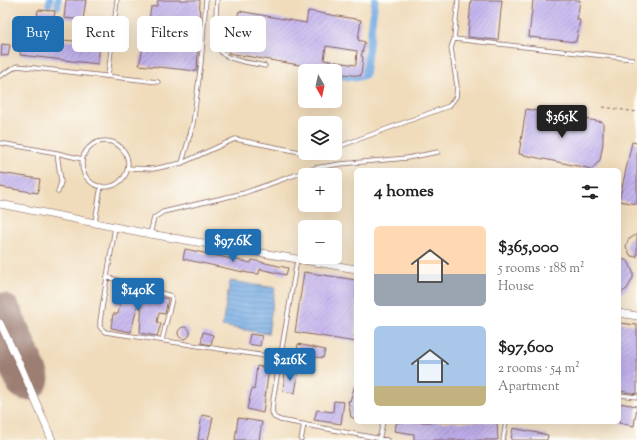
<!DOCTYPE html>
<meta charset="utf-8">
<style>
body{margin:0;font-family:"Sorts Mill Goudy",serif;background:#f6f6f6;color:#222;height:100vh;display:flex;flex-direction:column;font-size:15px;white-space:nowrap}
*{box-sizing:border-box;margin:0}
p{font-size:13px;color:#767676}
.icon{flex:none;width:22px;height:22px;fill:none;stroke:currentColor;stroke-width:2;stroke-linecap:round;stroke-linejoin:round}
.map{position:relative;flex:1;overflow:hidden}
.panel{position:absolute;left:354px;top:168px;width:267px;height:256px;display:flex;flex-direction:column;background:#fff;border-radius:6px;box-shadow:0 4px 16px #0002}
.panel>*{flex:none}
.top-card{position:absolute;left:12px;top:16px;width:282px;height:36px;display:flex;gap:8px}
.needle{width:26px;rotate:171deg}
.tools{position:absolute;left:298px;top:64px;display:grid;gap:8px}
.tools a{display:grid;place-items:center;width:44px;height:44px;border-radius:6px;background:#fff;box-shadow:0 4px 16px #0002;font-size:20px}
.price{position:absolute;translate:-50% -34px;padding:0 9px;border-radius:4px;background:#1f6fb2;color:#fff;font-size:13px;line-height:26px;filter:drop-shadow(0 1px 2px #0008)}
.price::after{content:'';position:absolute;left:50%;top:24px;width:12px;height:9px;margin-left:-6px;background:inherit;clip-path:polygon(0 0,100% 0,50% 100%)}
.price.selected{background:#222;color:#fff}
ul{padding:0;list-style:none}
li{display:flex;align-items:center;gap:12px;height:100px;padding:0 20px}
li span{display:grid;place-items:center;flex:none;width:112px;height:80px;border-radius:6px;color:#555}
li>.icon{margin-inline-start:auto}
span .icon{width:48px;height:48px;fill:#fffc;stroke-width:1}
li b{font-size:17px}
h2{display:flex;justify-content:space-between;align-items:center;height:48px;padding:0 20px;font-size:17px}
.pill{padding:0 14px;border-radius:6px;background:#fff;box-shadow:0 4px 16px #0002;font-size:14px;line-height:36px}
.pill.selected{background:#1f6fb2;color:#fff}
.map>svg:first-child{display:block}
.water{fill:url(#water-rules);stroke:#606587}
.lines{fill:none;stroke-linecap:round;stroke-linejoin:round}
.canal{stroke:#75abe3;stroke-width:7}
.runway{stroke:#9d7e73;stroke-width:45}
.building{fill:url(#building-hatch);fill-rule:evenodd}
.service-casing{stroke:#84615d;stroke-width:5}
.minor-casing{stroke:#84615d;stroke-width:8}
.path{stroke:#84615d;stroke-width:1;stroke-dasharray:3 3;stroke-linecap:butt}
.service{stroke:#fff;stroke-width:3.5}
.minor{stroke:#fff;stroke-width:7}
</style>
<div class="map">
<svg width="637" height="440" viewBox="0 0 637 440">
<defs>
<pattern id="water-rules" width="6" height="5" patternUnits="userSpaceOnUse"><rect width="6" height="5" fill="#75abe3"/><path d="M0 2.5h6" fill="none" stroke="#628bb8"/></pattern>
<pattern id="building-hatch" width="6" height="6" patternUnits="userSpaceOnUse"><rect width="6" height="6" fill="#c1b1ee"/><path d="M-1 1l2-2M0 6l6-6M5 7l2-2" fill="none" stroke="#9f8fc1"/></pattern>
</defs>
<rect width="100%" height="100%" fill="#fdfcf7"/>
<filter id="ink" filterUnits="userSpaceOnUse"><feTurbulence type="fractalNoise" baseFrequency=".025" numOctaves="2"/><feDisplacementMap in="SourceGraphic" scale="8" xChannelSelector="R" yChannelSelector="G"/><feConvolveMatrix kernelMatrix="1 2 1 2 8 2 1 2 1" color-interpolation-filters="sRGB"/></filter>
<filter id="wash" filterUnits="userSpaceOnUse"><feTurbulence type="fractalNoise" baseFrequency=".012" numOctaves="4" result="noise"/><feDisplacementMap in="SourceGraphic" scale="16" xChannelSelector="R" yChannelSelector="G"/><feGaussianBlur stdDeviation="0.9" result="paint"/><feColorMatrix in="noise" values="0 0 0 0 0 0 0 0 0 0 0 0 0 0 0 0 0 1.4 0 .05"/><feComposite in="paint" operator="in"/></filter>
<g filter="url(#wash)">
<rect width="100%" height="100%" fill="#f0dcbb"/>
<path class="water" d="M230,281L275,288L268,334L222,326Z"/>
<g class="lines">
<path class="canal" d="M49,4L50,0
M58,6V0
M335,75L356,78L365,75L375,0"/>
<path class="runway" d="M0,315L27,378"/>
</g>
<g id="blocks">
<path class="building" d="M66,0H86L83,20L64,18Z
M158,0H200L197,71L139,65L144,44L146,26L148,27L151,7L157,6Z
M471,0H502L498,40L468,37Z
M533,0H580L577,20H580L576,42L529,37Z
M38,10L55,11L51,39H54L53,44L60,45L61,40L100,43L98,64L20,55L21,45L34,46Z
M239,11L306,23L308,11L361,20L358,40L365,42L361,56L363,57L361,76L335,73V71L228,53ZM326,46L357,51L356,65L324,60Z
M2,44L10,45L8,56L1,55Z
M526,109L603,122V143L600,160L592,169L519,154Z
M632,142L637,143V204L619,201Z
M0,173L40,179L38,193L0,187Z
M637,234V257L631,256L626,247L628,240Z
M185,249L251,263L252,260L288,268L286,275L260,269L259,274L248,273L183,259Z
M619,258L628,261L633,272V278L627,289L619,294Z
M304,272L356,280V342L295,332Z
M117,289L168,299L165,314L159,313L157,322L161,324L157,336L140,333L142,300L139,299L131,332L111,328L113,314H118L120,305L114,304Z
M619,323L637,325V394L619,391Z
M178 333a6 6 0 1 1 12 0a6 6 0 1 1-12 0Z
M203,332L213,335L211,345L201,343Z
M250,334L262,336L260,346L248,344Z
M298,344L325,350L323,358L297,354Z
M257,366L269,368L263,413L247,409L252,389L254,390Z
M285,372L298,374L295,393L283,391Z
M355,385H356V419L351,417L348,401H350Z
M334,401L344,402L341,424L314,420L317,410L333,412Z
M619,403L637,406L634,426L619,423Z
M202,415L213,417L208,440H198Z
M238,418L262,422L259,440H235Z
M397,422H497L498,440H414V434L394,431Z
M513,428L548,435L547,440H511Z"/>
</g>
</g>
<g filter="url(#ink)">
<use href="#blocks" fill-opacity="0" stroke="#84615d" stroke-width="1"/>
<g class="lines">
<defs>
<path id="service" d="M217,0C216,13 212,50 226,56C237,62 253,63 265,66
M454,39L632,59
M0,76L17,66L158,82
M108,76L117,0
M82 164a23 23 0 1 1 46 0a23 23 0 1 1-46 0Z
M0,143L57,153L82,159
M335,148L449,106L456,97L457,86L451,48L454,39L458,0
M57,153L61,182L58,192
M306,153H318
M182,163L193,124L201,63L206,0
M128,168L153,169L182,163L235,139L305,153
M95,222L101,186
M115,227L100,321V327L105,332L280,358
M150,234L154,218L163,212L244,193L315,168L340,164L407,158L438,152
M297,260L273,400L272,412L274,417L280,420L387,440
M107,277L171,296L172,299L162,340
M619,395L637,397
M301,440L304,424
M379,440L383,422
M503,440L506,422"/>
<path id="minor" d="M0,204L150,234L356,269
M619,313L637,316
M0,323L22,369L52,440"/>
</defs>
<use href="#service" class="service-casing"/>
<use href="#minor" class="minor-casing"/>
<path class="path" d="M603,107L637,112"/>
<use href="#service" class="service"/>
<use href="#minor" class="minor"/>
</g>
</g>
</svg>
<div class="tools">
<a><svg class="needle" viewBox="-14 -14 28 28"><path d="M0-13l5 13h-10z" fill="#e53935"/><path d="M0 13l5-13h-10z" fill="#767676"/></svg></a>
<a><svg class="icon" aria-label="layers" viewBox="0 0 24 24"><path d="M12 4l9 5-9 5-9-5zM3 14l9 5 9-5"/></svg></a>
<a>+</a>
<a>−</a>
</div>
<b class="price selected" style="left:562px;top:139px">$365K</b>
<b class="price" style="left:233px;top:263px">$97.6K</b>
<b class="price" style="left:138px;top:312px">$140K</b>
<b class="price" style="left:290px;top:382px">$216K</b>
<div class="top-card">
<a class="pill selected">Buy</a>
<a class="pill">Rent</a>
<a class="pill">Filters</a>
<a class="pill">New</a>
</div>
<section class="panel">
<h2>4 homes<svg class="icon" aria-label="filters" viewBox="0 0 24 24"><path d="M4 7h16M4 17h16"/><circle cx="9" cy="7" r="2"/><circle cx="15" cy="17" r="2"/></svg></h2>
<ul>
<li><span style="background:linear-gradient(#ffd9b3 60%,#9aa5b1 0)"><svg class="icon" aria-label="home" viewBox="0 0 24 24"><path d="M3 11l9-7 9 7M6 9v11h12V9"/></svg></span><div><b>$365,000</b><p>5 rooms · 188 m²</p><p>House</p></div></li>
<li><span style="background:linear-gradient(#a9c7e8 75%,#c2b280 0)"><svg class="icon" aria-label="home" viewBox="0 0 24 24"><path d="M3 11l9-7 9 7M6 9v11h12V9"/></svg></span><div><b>$97,600</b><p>2 rooms · 54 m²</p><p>Apartment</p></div></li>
</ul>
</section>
</div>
